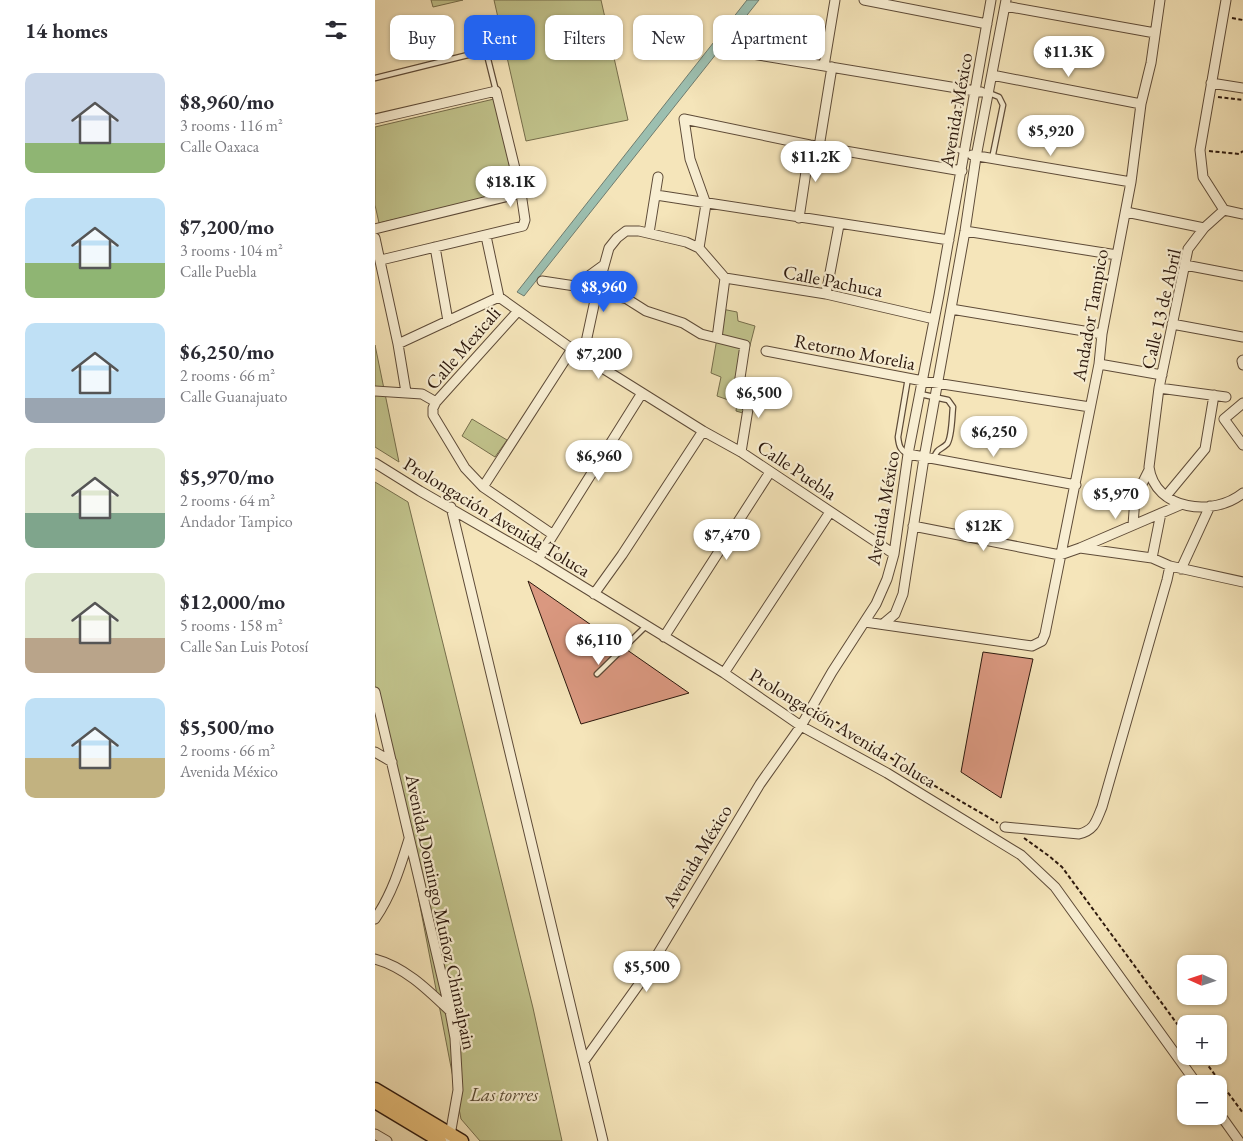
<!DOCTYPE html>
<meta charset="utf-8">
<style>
body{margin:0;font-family:"EB Garamond",serif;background:#f7f7f7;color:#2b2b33;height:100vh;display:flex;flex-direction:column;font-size:19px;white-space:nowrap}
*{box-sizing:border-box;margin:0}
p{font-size:16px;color:#7c7c81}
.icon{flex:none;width:28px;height:28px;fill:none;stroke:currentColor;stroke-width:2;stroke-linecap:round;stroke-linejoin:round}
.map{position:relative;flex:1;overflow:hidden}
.sheet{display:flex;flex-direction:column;background:#fff;width:375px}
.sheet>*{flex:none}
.banner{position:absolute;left:15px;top:15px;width:475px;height:45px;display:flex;gap:10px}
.needle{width:32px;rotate:273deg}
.fabs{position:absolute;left:802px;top:955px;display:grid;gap:10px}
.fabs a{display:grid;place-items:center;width:50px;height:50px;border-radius:10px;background:#fff;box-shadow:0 1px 4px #0004;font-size:25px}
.price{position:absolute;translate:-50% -42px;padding:0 11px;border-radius:18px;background:#fff;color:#222;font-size:16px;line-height:32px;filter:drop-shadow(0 1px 2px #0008)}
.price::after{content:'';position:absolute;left:50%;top:30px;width:15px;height:11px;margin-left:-8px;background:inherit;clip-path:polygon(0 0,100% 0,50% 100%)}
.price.current{background:#2563eb;color:#fff}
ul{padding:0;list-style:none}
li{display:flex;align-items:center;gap:15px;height:125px;padding:0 25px}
li span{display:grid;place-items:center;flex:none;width:140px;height:100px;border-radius:10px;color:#555}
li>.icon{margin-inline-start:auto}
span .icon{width:60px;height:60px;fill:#fffc;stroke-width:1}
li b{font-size:21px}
h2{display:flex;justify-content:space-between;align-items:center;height:60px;padding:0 25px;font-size:21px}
.chip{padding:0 18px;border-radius:10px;background:#fff;box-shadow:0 1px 4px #0004;font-size:18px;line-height:45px}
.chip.current{background:#2563eb;color:#fff}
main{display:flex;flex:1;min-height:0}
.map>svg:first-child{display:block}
.green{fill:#c1c38c;stroke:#766e4c}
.water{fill:#9cbfb0;stroke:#6f7c6f}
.building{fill:#da9880;stroke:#2c180d}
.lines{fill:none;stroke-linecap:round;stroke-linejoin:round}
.lane-casing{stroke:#5e4b38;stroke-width:7}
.street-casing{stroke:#5e4b38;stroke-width:11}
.primary-casing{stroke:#2c180d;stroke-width:15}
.path{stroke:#2c180d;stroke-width:2;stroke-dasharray:4 2.5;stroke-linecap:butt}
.lane{stroke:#f8eed2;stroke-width:4.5}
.street{stroke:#f8eed2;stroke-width:9}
.primary{stroke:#eac27d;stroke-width:12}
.labels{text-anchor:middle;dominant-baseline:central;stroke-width:4.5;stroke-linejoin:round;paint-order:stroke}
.street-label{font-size:19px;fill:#2c180d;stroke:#f8eed2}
.park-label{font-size:19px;font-style:italic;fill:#594b33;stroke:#f8eed2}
</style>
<main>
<section class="sheet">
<h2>14 homes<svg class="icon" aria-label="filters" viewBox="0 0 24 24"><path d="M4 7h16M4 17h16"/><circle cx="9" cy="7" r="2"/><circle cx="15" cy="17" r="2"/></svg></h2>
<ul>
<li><span style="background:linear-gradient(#c9d6e8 70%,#8fb573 0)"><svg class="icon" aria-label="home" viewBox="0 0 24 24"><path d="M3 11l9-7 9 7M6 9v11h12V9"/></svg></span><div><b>$8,960/mo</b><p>3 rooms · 116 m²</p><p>Calle Oaxaca</p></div></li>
<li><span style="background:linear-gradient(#bfe0f5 65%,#8fb573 0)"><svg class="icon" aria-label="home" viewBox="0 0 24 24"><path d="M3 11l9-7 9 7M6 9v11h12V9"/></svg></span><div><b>$7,200/mo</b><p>3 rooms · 104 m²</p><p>Calle Puebla</p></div></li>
<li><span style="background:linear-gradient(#bfe0f5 75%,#9aa5b1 0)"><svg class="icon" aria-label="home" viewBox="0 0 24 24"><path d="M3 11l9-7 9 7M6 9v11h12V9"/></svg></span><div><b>$6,250/mo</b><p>2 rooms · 66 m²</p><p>Calle Guanajuato</p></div></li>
<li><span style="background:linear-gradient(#dfe7d0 65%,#7fa58c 0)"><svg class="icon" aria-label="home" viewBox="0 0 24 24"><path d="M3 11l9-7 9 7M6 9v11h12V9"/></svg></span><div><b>$5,970/mo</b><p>2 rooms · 64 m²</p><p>Andador Tampico</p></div></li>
<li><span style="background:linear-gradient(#dfe7d0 65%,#b9a48a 0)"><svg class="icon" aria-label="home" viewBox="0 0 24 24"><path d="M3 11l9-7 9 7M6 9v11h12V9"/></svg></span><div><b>$12,000/mo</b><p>5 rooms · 158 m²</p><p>Calle San Luis Potosí</p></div></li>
<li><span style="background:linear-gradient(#bfe0f5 60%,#c2b280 0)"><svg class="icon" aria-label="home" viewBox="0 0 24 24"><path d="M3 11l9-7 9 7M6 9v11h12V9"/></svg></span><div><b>$5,500/mo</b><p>2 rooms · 66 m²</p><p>Avenida México</p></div></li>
</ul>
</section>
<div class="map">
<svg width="868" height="1141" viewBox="0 0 868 1141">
<rect width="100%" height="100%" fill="#f5e5ba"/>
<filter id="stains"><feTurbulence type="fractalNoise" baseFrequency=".004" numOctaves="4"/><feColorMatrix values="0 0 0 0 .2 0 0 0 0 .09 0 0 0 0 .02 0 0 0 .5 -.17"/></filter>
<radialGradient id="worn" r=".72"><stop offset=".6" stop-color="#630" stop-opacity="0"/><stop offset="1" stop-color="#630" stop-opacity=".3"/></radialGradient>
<path class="green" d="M56,0H88L58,7Z
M119,0H226L253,120L151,141Z
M119,99L141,191L4,223L0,205V127Z
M347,309L362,312L363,321L380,326L364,388L379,391L371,414L361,411L362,403L342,396L346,377L336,373Z
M0,345L24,462L0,447Z
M97,419L132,440L120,457L87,436Z
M0,482L33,502L158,1008L187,1141H105L86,1119L19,771L0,689Z"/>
<path class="water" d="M372,0H384L149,296L142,292Z"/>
<path class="building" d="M153,581L314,693L206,724Z
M608,652L658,659L626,798L586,772Z"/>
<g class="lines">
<defs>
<path id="lane" d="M0,78L105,52H109L112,55L121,91
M586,88L578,140L581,149L590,152
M614,93L624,97L628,105L617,159
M545,394L573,400L578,407C577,415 577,438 572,444C566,450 562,448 559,458
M533,454C525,450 524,446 523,437L533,378
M222,674L271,626"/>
<path id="street" d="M489,0L612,24
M851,0L825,150L828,177L849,210L829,228L813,249L784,388L774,467C780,511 839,517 868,493
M630,6L780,33
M365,52L606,92
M449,66L460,0
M617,75L766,104
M836,83L868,88
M0,119L121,91L146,193L0,229
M444,147L457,67
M597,155L756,182
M281,195L574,240
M849,210L868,214
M751,212L829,228
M424,218L435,145
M590,231L742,255
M274,233L283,177
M111,236L124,297L197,349L328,431L366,452L519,554
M0,238L23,344L31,392
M60,247L73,321
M324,248L331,204L315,159L309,119L435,145L587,171
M6,260L148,226L150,220L146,193
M810,265L868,276
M350,278L451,294L559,319
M167,281L200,286L229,265
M222,291L252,299L271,311L308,323L326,334L370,345L363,391L373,409L366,452
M451,294L464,225
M576,309L727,334
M143,311L61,402L58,408V415L90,468L108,487L177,534
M797,324L868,337
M23,344L124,297
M391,351L548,381L715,407
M208,356L222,291L234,248L242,238L251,231H264L311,242L324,248L350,278L342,338
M868,360L867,361L868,365
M724,364L787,375
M784,388L851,397
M0,391L47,394L61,402
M868,403L849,419L868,445
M533,454L701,485
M0,463L45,491L163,559L349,673L426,726L512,773L646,855L680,887L822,1084
M108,487L197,349
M791,496L830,449L839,395
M76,507L228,1141
M758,525L760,498L774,470
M538,526L685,555L705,548L805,505
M777,558L786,513
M163,559L267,393
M795,566L868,582
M806,569L835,506
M219,594L247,555L328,431
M490,622L657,646L667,641L670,634L724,364L727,334L756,182L766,104L776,63L785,0
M508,624L520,614L528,594L549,458L590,231L601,157L631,0
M289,637L395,472
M349,673L455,512
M0,692L75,1011L80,1038L83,1090L74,1141
M0,752L17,762
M630,827L704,834C720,830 721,821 727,807L792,580L795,566L777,558L705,548
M0,919C17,894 25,868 34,839
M0,959C30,967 53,990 75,1011
M209,1061L267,980L385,784L426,726L457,672L501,604L512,579L519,554L533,454L564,295L616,0
M844,1113L864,1141
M0,1134L12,1141"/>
<path id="primary" d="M0,1089L87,1141
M0,1102L65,1141"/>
</defs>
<use href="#lane" class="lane-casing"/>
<use href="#street" class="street-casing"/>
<use href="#primary" class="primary-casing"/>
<path class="path" d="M857,18L868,20
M843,97L868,100
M834,151L864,154L868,151
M445,711L543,776L623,823
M649,838L674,856L687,867L811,1036
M826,1056L868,1113"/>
<use href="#lane" class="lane"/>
<use href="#street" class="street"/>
<use href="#primary" class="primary"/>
</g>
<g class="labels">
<g class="street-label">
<text transform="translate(581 110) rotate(-80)">Avenida México</text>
<text transform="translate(458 281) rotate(11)">Calle Pachuca</text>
<text transform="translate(786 309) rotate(-77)">Calle 13 de Abril</text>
<text transform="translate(715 315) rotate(-80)">Andador Tampico</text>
<text transform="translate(88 348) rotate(-49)">Calle Mexicali</text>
<text transform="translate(480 352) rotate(11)">Retorno Morelia</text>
<text transform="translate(422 470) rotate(34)">Calle Puebla</text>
<text transform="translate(508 508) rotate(-80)">Avenida México</text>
<text transform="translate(122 517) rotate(31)">Prolongación Avenida Toluca</text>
<text transform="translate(468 728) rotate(31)">Prolongación Avenida Toluca</text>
<text transform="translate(322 856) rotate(-59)">Avenida México</text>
<text transform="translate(66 912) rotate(78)">Avenida Domingo Muñoz Chimalpain</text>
</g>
<g class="park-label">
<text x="129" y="1094">Las torres</text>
</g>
</g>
<rect width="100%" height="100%" filter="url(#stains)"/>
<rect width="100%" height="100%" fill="url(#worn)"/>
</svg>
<div class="fabs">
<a><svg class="needle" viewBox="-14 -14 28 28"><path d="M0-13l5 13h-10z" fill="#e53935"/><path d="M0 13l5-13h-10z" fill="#7c7c81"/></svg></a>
<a>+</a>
<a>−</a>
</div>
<b class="price" style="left:694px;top:78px">$11.3K</b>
<b class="price" style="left:676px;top:157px">$5,920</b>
<b class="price" style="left:441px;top:183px">$11.2K</b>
<b class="price" style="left:136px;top:208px">$18.1K</b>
<b class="price current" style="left:229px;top:313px">$8,960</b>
<b class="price" style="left:224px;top:380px">$7,200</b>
<b class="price" style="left:384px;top:419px">$6,500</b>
<b class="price" style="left:619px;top:458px">$6,250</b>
<b class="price" style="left:224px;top:482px">$6,960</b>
<b class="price" style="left:741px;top:520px">$5,970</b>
<b class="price" style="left:609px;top:552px">$12K</b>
<b class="price" style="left:352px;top:561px">$7,470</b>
<b class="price" style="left:224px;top:666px">$6,110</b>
<b class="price" style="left:272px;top:993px">$5,500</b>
<div class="banner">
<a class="chip">Buy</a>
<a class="chip current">Rent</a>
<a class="chip">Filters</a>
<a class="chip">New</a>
<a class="chip">Apartment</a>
</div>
</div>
</main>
